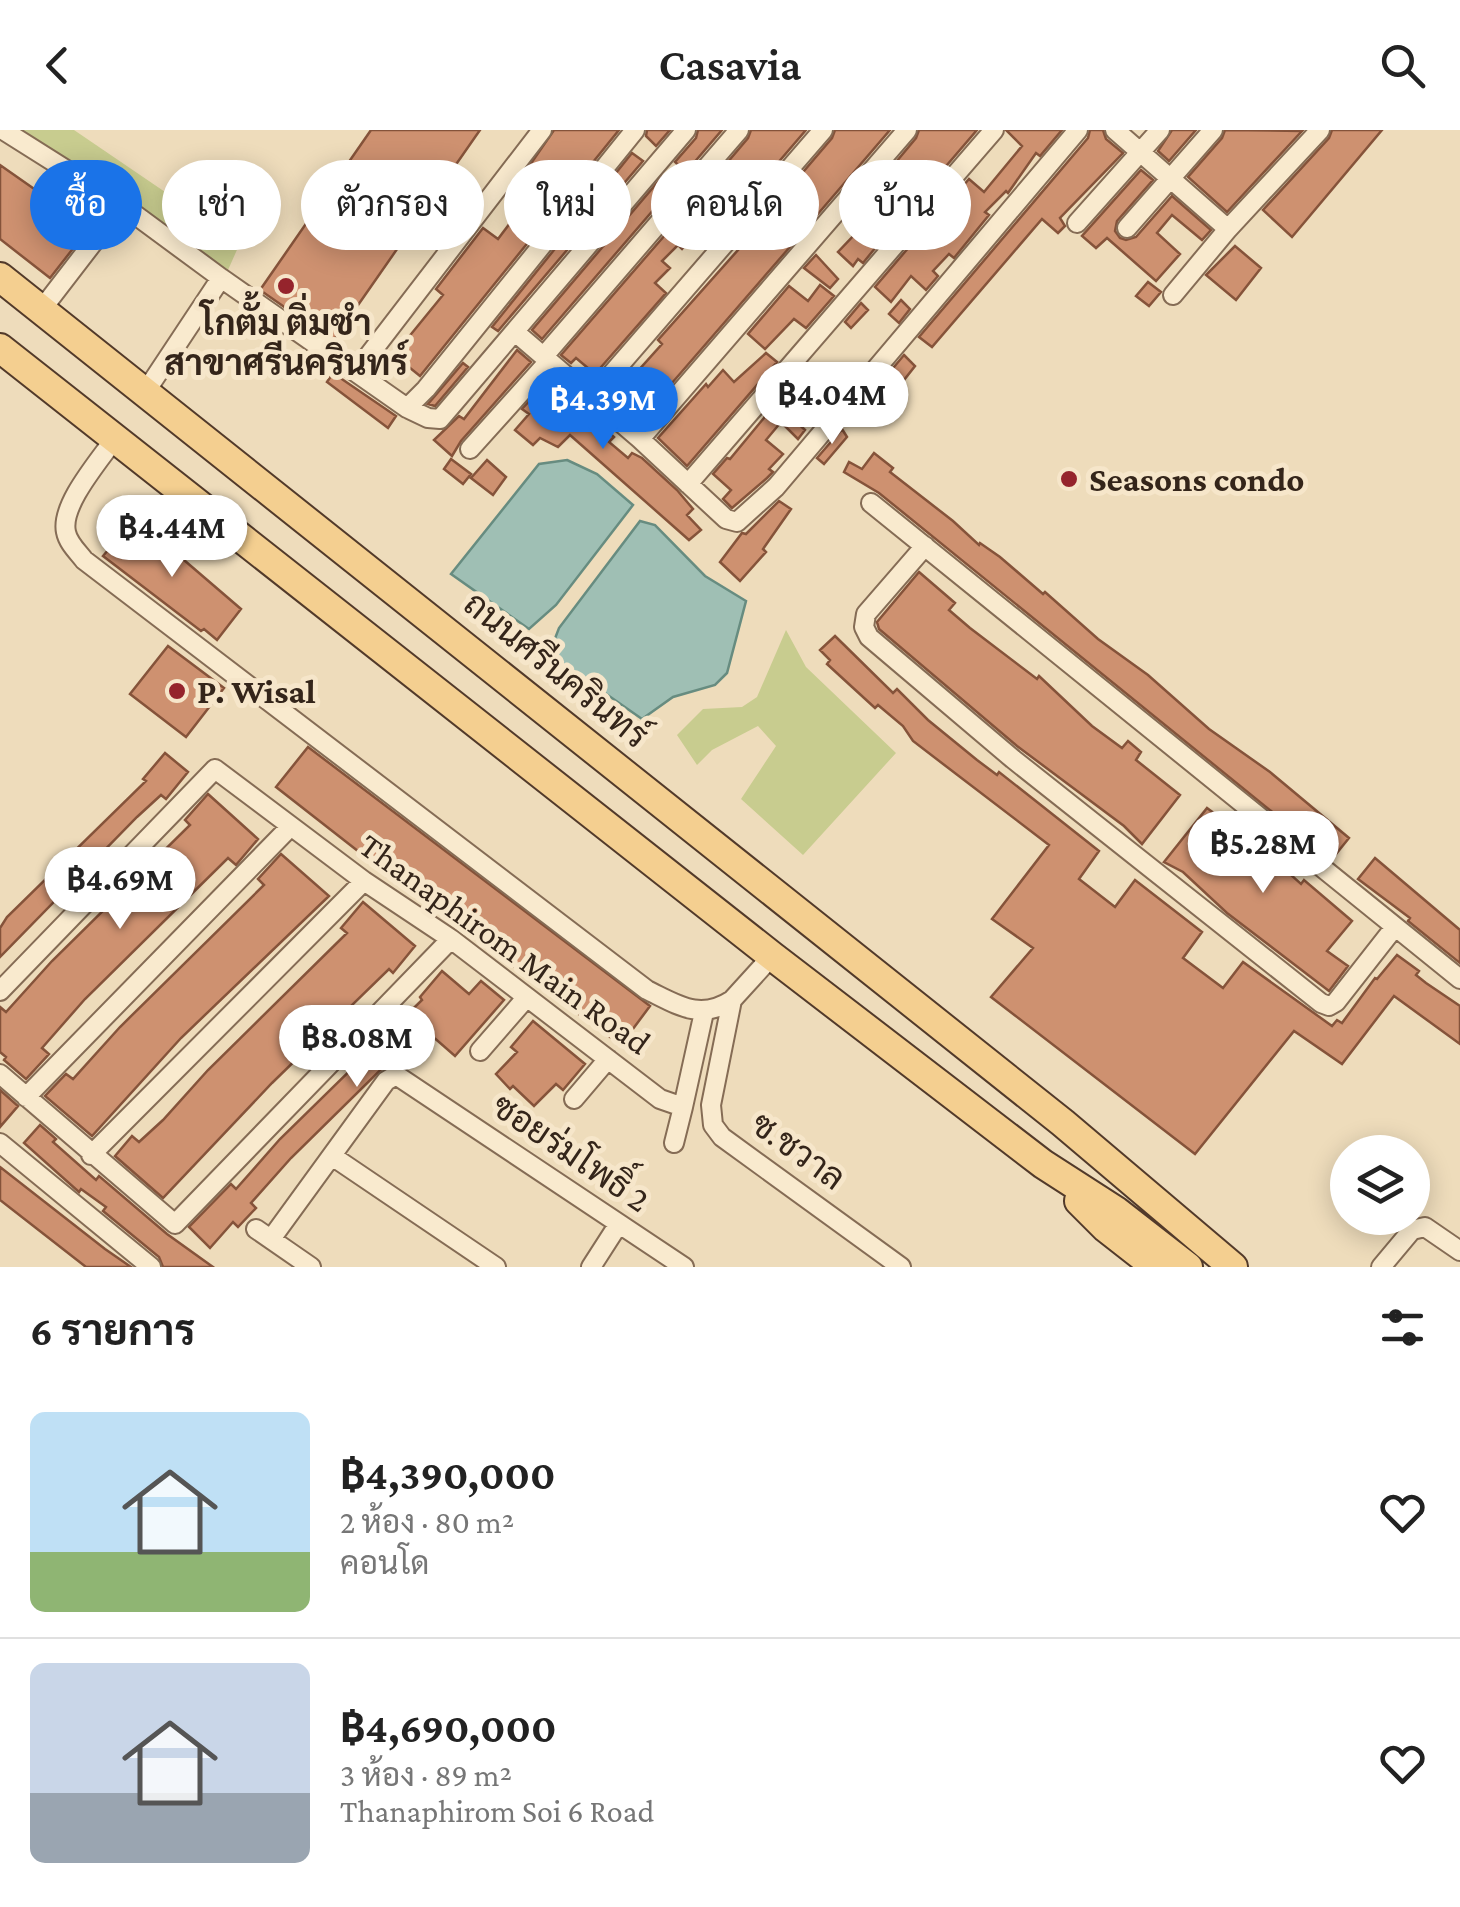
<!DOCTYPE html>
<html lang="th">
<meta charset="utf-8">
<style>
body{margin:0;font-family:"Crimson Pro",Sarabun,serif;background:#f6f6f6;color:#222;height:100vh;display:flex;flex-direction:column;font-size:38px;white-space:nowrap}
*{box-sizing:border-box;margin:0}
p{font-size:32px;color:#767676}
.icon{flex:none;width:55px;height:55px;fill:none;stroke:currentColor;stroke-width:2;stroke-linecap:round;stroke-linejoin:round}
.map{position:relative;height:1137px;overflow:hidden}
.panel{display:flex;flex-direction:column;background:#fff;flex:1}
.panel>*{flex:none}
.hud{position:absolute;left:30px;top:30px;width:1400px;height:90px;display:flex;gap:20px}
.fabs{position:absolute;left:1330px;top:1005px;display:grid;gap:20px}
.fabs a{display:grid;place-items:center;width:100px;height:100px;border-radius:50%;background:#fff;box-shadow:0 5px 25px #0003;font-size:50px}
.price{position:absolute;translate:-50% -85px;padding:0 22px;border-radius:35px;background:#fff;color:#222;font-size:32px;line-height:65px;filter:drop-shadow(0 2px 5px #0008)}
.price::after{content:'';position:absolute;left:50%;top:60px;width:30px;height:22px;margin-left:-15px;background:inherit;clip-path:polygon(0 0,100% 0,50% 100%)}
.price.on{background:#1a73e8;color:#fff}
ul{padding:0;list-style:none}
li{display:flex;align-items:center;gap:30px;height:250px;padding:0 30px}
li+li{border-top:2px solid #e0e0e0}
li span{display:grid;place-items:center;flex:none;width:280px;height:200px;border-radius:15px;color:#555}
li>.icon{margin-inline-start:auto}
span .icon{width:120px;height:120px;fill:#fffc;stroke-width:1}
li b{font-size:42px}
h2{display:flex;justify-content:space-between;align-items:center;height:120px;padding:0 30px;font-size:42px}
.pill{padding:0 35px;border-radius:45px;background:#fff;box-shadow:0 5px 25px #0003;font-size:35px;line-height:90px}
.pill.on{background:#1a73e8;color:#fff}
header{display:flex;justify-content:space-between;align-items:center;height:130px;padding:0 30px;background:#fff;font-size:45px;font-weight:600}
.map>svg:first-child{display:block}
.green{fill:#c8cc8f}
.water{fill:#9fbfb4;stroke:#678c80;stroke-width:2.5}
.building{fill:#ce9170;stroke:#85533a;stroke-width:2.5}
.lines{fill:none;stroke-linecap:round;stroke-linejoin:round}
.minor-casing{stroke:#856c55;stroke-width:22}
.primary-casing{stroke:#523a2a;stroke-width:32}
.minor{stroke:#f9eace;stroke-width:18}
.primary{stroke:#f4cf90;stroke-width:28}
.poi-dot{fill:#95242c;stroke:#f6e6ca;stroke-width:4}
.labels{text-anchor:middle;dominant-baseline:central;stroke-width:10;stroke-linejoin:round;paint-order:stroke}
.poi-label{font-size:35px;font-weight:bold;fill:#34251a;stroke:#f6e6ca;text-anchor:start}
.street-label{font-size:35px;fill:#34251a;stroke:#f6e6ca}
</style>
<header><svg class="icon" aria-label="back" viewBox="0 0 24 24"><path d="M15 5l-7 7 7 7"/></svg>Casavia<svg class="icon" aria-label="search" viewBox="0 0 24 24"><circle cx="10" cy="10" r="6"/><path d="M15 15l6 6"/></svg></header>
<div class="map">
<svg width="1460" height="1137" viewBox="0 0 1460 1137">
<rect width="100%" height="100%" fill="#eedcbb"/>
<path class="green" d="M8,0H74L240,113L224,149Z
M786,500L806,537L896,623L803,725L741,669L776,616L758,596L712,620L697,635L677,605L703,579L742,577L757,567Z"/>
<path class="water" d="M567,330L597,344L633,375L556,475L529,499L451,444L539,334Z
M640,391L655,395L705,446L746,471L727,543L715,555L673,567L642,589L549,524L559,498Z"/>
<path class="building" d="M371,0H480L333,211L260,160Z
M554,0H619L420,246L394,225L443,165L436,159L483,98L498,109L538,56L523,45Z
M647,0H670L656,16L646,6Z
M698,0H722L686,42L675,32L696,8Z
M751,0H806L752,63L721,40L748,8Z
M835,0H890L811,92L790,72L775,87L769,82L832,8Z
M919,0H977L917,70L886,44L916,8Z
M1006,0H1062L1040,26L1036,23L1008,63L1006,61L985,82L989,85L954,128L949,124L933,141L938,146L926,160L911,146L891,172L875,157L921,103L935,117L951,100L936,87L969,49L984,62L1022,16Z
M1090,0H1103L1106,9L1123,23L1060,88L1065,96L1058,103L1042,89L932,217L919,207L1088,8Z
M1172,0H1196L1169,31L1158,21Z
M1225,0L1302,1L1227,82L1188,47L1222,8Z
M1332,0H1382L1292,107L1263,80L1329,8Z
M632,23L643,31L498,201L492,197Z
M0,35L50,70L55,63L93,93L50,148L0,109Z
M1141,40L1153,50L1117,91L1115,101L1120,108L1126,110L1136,107L1172,66L1211,100L1202,110L1172,85L1157,103L1180,124L1156,151L1107,108L1096,118L1082,106Z
M662,47L674,56L542,209L532,200Z
M704,60L718,72L708,85L692,73Z
M770,84L796,110L659,268L651,260L654,257L637,242L662,214L658,210Z
M678,90L694,105L682,119L678,115L662,131L670,138L655,153L666,163L595,244L576,228L571,233L561,225Z
M858,101L876,117L863,133L858,129L853,136L838,122Z
M1235,116L1261,138L1236,170L1206,145Z
M816,125L838,149L830,158L804,138Z
M1148,152L1161,162L1149,176L1136,166Z
M820,155L834,166L806,198L794,189L765,219L748,204L789,156L808,171Z
M901,170L910,179L899,193L889,184Z
M861,173L868,180L851,198L845,192Z
M517,220L531,232L461,311L452,326L434,310L459,286L464,289Z
M766,223L777,232L687,336L658,308L706,254L708,257L723,240L734,252Z
M904,225L915,236L882,278L868,268Z
M463,233L468,237L435,276L428,274Z
M806,237L813,243L787,268L795,275L787,283L805,300L798,309L781,292L766,310L783,324L769,339L773,342L767,348L732,378L723,369L731,360L713,344L727,328L730,329Z
M333,243L396,286L388,298L327,252Z
M550,248L614,307L609,312L628,328L632,323L642,328L677,360L693,379L687,385L701,400L689,410L570,305L558,317L540,308L533,315L515,300L529,284L522,279Z
M842,299L847,307L824,334L817,328Z
M874,323L893,338L890,342L953,391L979,415L980,413L1000,427L1043,464L1045,462L1098,509L1148,545L1209,599L1270,642L1349,708L1332,729L1315,716L1319,712L1297,693L1292,698L879,363L844,342L849,332L862,339Z
M451,329L471,344L463,354L444,339Z
M487,330L506,347L493,365L471,348Z
M779,371L791,379L763,419L766,422L740,451L720,432L742,403L746,404Z
M135,388L241,479L217,510L204,499L201,501L103,426Z
M919,442L955,473L949,480L970,498L1037,549L1039,546L1092,596L1122,618L1128,611L1141,622L1136,630L1180,665L1142,714L1124,696L1017,616L879,499L877,492Z
M835,506L893,563L897,559L928,590L977,630L997,645L999,642L1099,721L1079,749L1115,777L1135,750L1202,802L1183,828L1223,858L1243,832L1332,896L1337,890L1342,893L1375,848L1377,849L1397,825L1419,841L1416,845L1426,853L1460,876V914L1394,866L1342,934L1294,901L1195,1024L991,867L1033,818L992,789L1049,715L913,611L903,596L878,575L875,578L827,534L830,530L820,520Z
M168,516L224,558L186,607L130,564Z
M308,617L650,876L621,915L386,743L276,657Z
M165,623L188,642L166,669L161,665L137,687L0,827V798L7,787L146,651L143,649Z
M208,664L258,709L236,735L228,728L85,869L42,918L49,924L26,949L4,930L6,927L0,922V877L6,882L52,831L190,695L185,690Z
M1207,678L1230,695L1232,692L1301,754L1304,750L1352,791L1327,821L1348,836L1329,861L1227,783L1183,742L1164,732Z
M281,724L329,766L181,908L92,1006L45,966L66,944L73,949L120,897L264,755L258,749Z
M1375,728L1460,800V833L1408,791L1410,788L1358,749Z
M363,772L415,816L393,843L389,839L272,953L163,1068L115,1026L132,1006L139,1012L163,990L208,940L347,803L341,798Z
M442,841L469,864L481,851L504,870L455,926L423,898L291,1028L251,1073L256,1078L238,1097L233,1092L210,1118L189,1097L231,1054L236,1059L280,1009L422,870L420,867Z
M533,891L585,934L563,960L556,954L534,976L513,956L510,959L496,944L517,922L511,917Z
M0,960L18,976L0,997Z
M40,995L56,1009L53,1012L96,1050L99,1046L167,1104L213,1137H163L159,1127L103,1081L106,1077L81,1059L79,1062L24,1013Z
M0,1037L105,1119L131,1137H86L0,1070Z"/>
<g class="lines">
<defs>
<path id="minor" d="M3,0L122,75L221,148L146,261
M1115,0L1228,99
M1077,93L1160,0
M1127,98L1213,0
M221,148L407,278L428,288L440,289L686,0
M1173,165L1228,99L1320,0
M42,179L122,75
M515,202L640,309L726,389L737,392L776,357L1078,0
M544,226L739,0
M356,242L542,0
M591,268L823,0
M407,278L426,259L635,0
M115,308C100,330 60,375 66,402C68,413 78,422 84,430L647,860C678,875 700,891 732,870
M640,309L907,0
M470,319L549,231
M688,354L994,0
M871,373L1460,849
M925,416L866,484L864,497L869,507L1013,629L1321,873L1329,876L1336,872L1394,798
M772,826L732,870L711,975L713,995L722,1007L901,1137
M0,861L215,639L364,751L451,809L660,969L683,977L704,882
M480,921L527,867
M0,944L175,1094L451,809
M26,967L290,697
M574,969L608,929
M0,1013L151,1137
M674,1013L683,977
M91,1025L364,751
M332,1026L496,1137
M256,1099L311,1137
M271,1109L386,951L396,945L684,1137
M591,1137L618,1095
M1381,1137L1412,1100L1425,1097L1460,1121"/>
<path id="primary" d="M0,147L1063,993L1233,1137
M0,218L772,826L1043,1034L1116,1081L1188,1137
M1079,1071L1106,1098L1156,1137"/>
</defs>
<use href="#minor" class="minor-casing"/>
<use href="#primary" class="primary-casing"/>
<use href="#minor" class="minor"/>
<use href="#primary" class="primary"/>
</g>
<g class="poi-dot">
<circle cx="286" cy="156" r="10"/>
<circle cx="1069" cy="349" r="10"/>
<circle cx="177" cy="561" r="10"/>
</g>
<g class="labels">
<g class="poi-label">
<text x="286" y="193" text-anchor="middle">โกตั้ม ติ่มซำ<tspan x="286" dy="40">สาขาศรีนครินทร์</tspan></text>
<text x="1089" y="349">Seasons condo</text>
<text x="197" y="561">P. Wisal</text>
</g>
<g class="street-label">
<text transform="translate(556 540) rotate(39)">ถนนศรีนครินทร์</text>
<text transform="translate(505 814) rotate(36)">Thanaphirom Main Road</text>
<text transform="translate(798 1021) rotate(36)">ซ.ชวาล</text>
<text transform="translate(571 1023) rotate(34)">ซอยร่มโพธิ์ 2</text>
</g>
</g>
</svg>
<div class="fabs">
<a><svg class="icon" aria-label="layers" viewBox="0 0 24 24"><path d="M12 4l9 5-9 5-9-5zM3 14l9 5 9-5"/></svg></a>
</div>
<b class="price" style="left:832px;top:317px">฿4.04M</b>
<b class="price on" style="left:603px;top:322px">฿4.39M</b>
<b class="price" style="left:172px;top:450px">฿4.44M</b>
<b class="price" style="left:1263px;top:766px">฿5.28M</b>
<b class="price" style="left:120px;top:802px">฿4.69M</b>
<b class="price" style="left:357px;top:960px">฿8.08M</b>
<div class="hud">
<a class="pill on">ซื้อ</a>
<a class="pill">เช่า</a>
<a class="pill">ตัวกรอง</a>
<a class="pill">ใหม่</a>
<a class="pill">คอนโด</a>
<a class="pill">บ้าน</a>
</div>
</div>
<section class="panel">
<h2>6 รายการ<svg class="icon" aria-label="filters" viewBox="0 0 24 24"><path d="M4 7h16M4 17h16"/><circle cx="9" cy="7" r="2"/><circle cx="15" cy="17" r="2"/></svg></h2>
<ul>
<li><span style="background:linear-gradient(#bfe0f5 70%,#8fb573 0)"><svg class="icon" aria-label="home" viewBox="0 0 24 24"><path d="M3 11l9-7 9 7M6 9v11h12V9"/></svg></span><div><b>฿4,390,000</b><p>2 ห้อง · 80 m²</p><p>คอนโด</p></div><svg class="icon" aria-label="heart" viewBox="0 0 24 24"><path d="M12 20l-8-8c-3-5 5-10 8-4 3-6 11-1 8 4z"/></svg></li>
<li><span style="background:linear-gradient(#c9d6e8 65%,#9aa5b1 0)"><svg class="icon" aria-label="home" viewBox="0 0 24 24"><path d="M3 11l9-7 9 7M6 9v11h12V9"/></svg></span><div><b>฿4,690,000</b><p>3 ห้อง · 89 m²</p><p>Thanaphirom Soi 6 Road</p></div><svg class="icon" aria-label="heart" viewBox="0 0 24 24"><path d="M12 20l-8-8c-3-5 5-10 8-4 3-6 11-1 8 4z"/></svg></li>
</ul>
</section>
